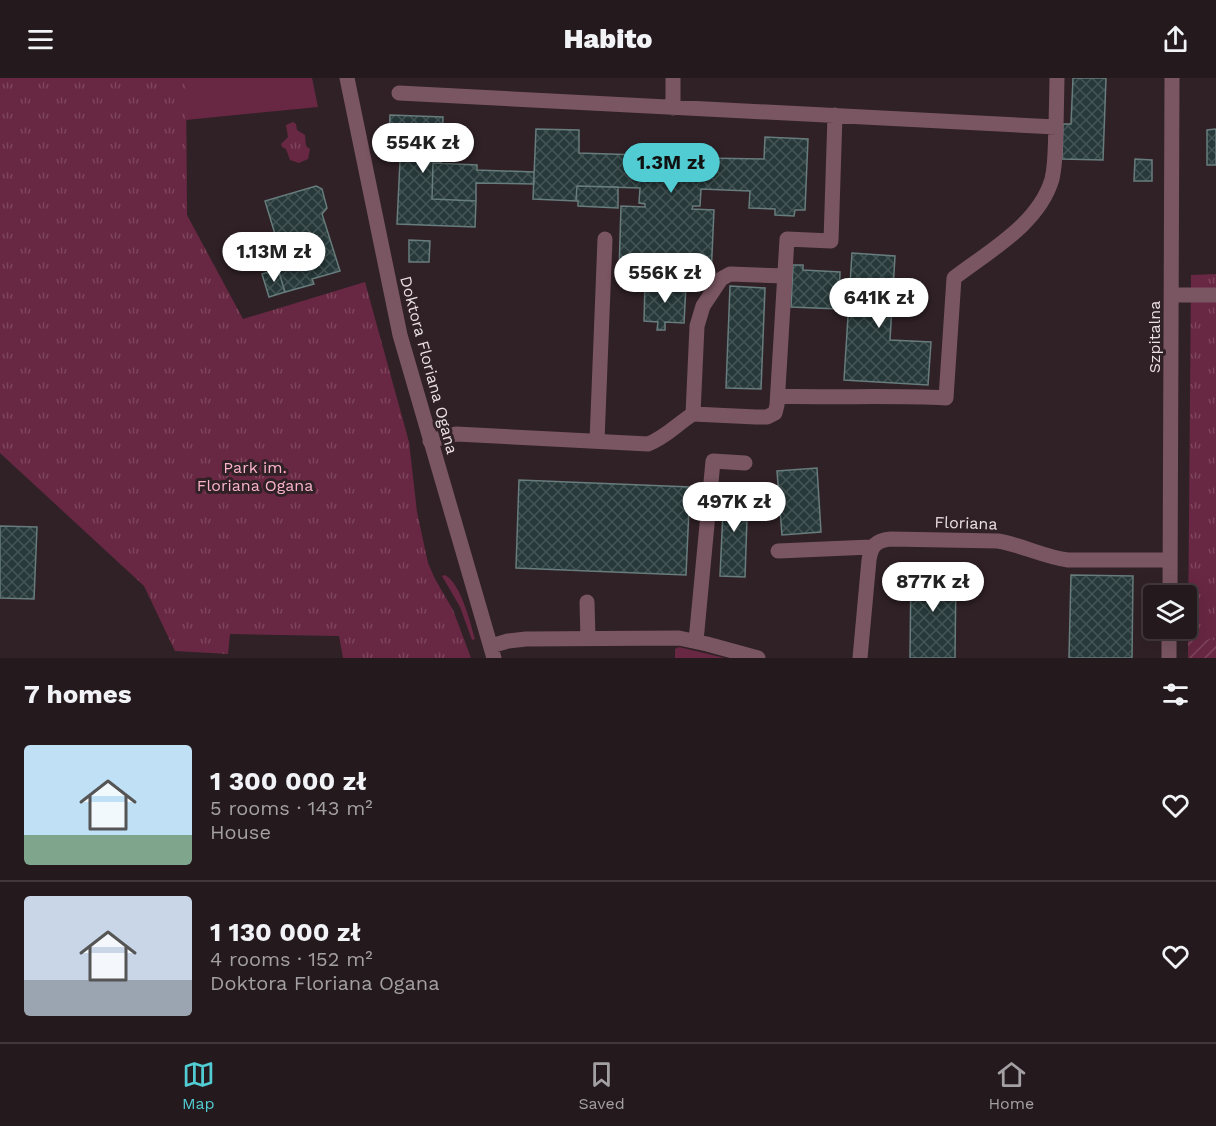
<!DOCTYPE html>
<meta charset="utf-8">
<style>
body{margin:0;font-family:"Work Sans",sans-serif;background:#2c2225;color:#f1f3f6;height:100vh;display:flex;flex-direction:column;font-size:22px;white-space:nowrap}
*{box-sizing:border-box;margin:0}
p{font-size:20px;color:#a3a0a3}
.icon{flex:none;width:33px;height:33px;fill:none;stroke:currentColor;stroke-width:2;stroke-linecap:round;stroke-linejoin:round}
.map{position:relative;height:580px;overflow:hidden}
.side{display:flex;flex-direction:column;background:#24191c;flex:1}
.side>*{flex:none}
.controls{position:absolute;left:1143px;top:507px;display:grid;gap:12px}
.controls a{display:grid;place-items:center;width:54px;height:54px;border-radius:6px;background:#24191c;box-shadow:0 6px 24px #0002,0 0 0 2px #41383b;font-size:30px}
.price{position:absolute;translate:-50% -51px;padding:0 14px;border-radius:21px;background:#fff;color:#222;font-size:20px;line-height:39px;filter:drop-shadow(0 2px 3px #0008)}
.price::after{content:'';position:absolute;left:50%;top:36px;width:18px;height:14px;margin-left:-9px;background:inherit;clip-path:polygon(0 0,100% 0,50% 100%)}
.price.on{background:#51ccd2;color:#111}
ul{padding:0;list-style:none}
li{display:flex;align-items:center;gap:18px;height:150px;padding:0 24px}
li+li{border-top:2px solid #41383b}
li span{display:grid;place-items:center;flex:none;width:168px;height:120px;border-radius:6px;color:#555}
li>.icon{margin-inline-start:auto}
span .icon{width:72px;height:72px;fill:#fffc;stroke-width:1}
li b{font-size:26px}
h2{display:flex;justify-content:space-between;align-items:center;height:72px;padding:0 24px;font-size:26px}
header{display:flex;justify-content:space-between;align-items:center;height:78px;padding:0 24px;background:#24191c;font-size:27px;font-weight:800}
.tabs{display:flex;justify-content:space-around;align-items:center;height:84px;border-top:2px solid #41383b;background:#24191c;font-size:16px;color:#a3a0a3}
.tabs a{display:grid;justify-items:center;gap:3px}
.tabs .on{color:#51ccd2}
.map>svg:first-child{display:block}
.grass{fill:#682742}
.park{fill:url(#park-tufts)}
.garden{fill:url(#garden-furrows)}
.building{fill:url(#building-cross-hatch);stroke:#677c7c;stroke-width:1.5}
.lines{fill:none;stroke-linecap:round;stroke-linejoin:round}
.minor{stroke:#7a5662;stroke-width:15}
.labels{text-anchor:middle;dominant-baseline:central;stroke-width:6;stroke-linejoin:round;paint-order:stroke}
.street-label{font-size:16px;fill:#ebe0e3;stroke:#302126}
.park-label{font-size:16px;fill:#f9b3ca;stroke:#302126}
</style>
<header><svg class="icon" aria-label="menu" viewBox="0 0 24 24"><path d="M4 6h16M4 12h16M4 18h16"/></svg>Habito<svg class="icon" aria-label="share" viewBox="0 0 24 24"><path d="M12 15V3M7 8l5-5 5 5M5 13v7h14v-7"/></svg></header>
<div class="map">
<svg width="1216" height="580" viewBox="0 0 1216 580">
<defs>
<pattern id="park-tufts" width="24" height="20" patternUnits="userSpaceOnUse" patternTransform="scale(1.5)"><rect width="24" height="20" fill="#682742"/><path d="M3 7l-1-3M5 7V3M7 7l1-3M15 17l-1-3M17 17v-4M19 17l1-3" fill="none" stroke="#7e465d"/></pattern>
<pattern id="garden-furrows" width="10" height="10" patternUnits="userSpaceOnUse" patternTransform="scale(1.5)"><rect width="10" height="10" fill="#682742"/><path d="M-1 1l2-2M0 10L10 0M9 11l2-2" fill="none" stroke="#7e465d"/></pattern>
<pattern id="building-cross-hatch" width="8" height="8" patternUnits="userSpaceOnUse" patternTransform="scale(1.5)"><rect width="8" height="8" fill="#27393a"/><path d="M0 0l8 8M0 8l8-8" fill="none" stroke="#465556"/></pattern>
</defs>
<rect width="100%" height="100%" fill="#302126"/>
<path class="grass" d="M186,0H312L318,29L186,42Z
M445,497C461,506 470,543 475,561L472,562L460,529L442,498Z
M679,569L725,580H675V571Z"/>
<path class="park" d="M0,0H186L187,137L243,241L365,204L409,364L417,434L428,485L435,501L453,532L471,580H343L339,558L230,556L228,576L175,573L144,508L0,375Z
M293,44L296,46L297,52L305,57L306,68L310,71L308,81L299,85L290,82L286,71L282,69L281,66L288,59L286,47Z
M1216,196V562H1188L1191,197Z"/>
<path class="garden" d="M1188,562H1216V580H1188Z"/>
<path class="building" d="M1073,0H1106L1103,82L1062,81L1063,46H1071Z
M390,37L443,39L441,85H433L432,121L476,123L475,149L397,146L400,83H388Z
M536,51L579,52V75L640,77L644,71L671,72L699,73L703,77V80L764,81L765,59L808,61L805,132H795L794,138L775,137V131L749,130L750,113L701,111L700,128H693L692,131L714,132L711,198L619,194L621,128L645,129V126L639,125L640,110L577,108L576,123L533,121Z
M1216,51V87H1207V52Z
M1135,81L1152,82V103H1134Z
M433,85L477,87V92L534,94V106L476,105V123L432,121Z
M316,108L322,111L327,130L322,136L340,193L312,201L314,206L285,214L278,191L285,189L265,123Z
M577,108L618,109V130L578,128V123H576Z
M409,162L430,163L429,184H409Z
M852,175L895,178L890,262L931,264L928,307L844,302Z
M793,187H803V192L840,194L839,231L791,229Z
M278,191L285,214L269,219L262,196Z
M645,205L686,207L684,245L665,244V252H657L658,244L644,243Z
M730,208L765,210L761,311L726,310Z
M817,390L821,454L782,457L777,393Z
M519,402L690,409L686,497L516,490Z
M724,411L748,412L745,499L720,498Z
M0,448L37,449L34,521L0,520Z
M911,490L956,491L955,580H910Z
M1071,497L1133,498L1132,580H1069Z"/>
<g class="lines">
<path class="minor" d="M347,0L400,257L494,580
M399,15L1056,49L1057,0
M673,30V0
M1173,217H1216
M778,318C834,320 890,317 946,320L954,200C989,173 1039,146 1052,101C1056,84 1055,66 1056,49
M693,336L756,339H767L775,335L777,327L787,161L831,163L835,37
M430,363L456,356L648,366C666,359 677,346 693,336L697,248L703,228L721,201L730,196L785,198
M597,363L605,161
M778,473L871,469
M1170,518L1172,0
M587,524L588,561
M696,563L713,383L745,385
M491,568L508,563L526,561L679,560L707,566L758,580
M860,580L869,482C871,468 876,462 891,461L998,463C1022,467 1044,479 1068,482H1170
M1169,580V550"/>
</g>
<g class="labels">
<g class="street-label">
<text transform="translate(1154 259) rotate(-90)">Szpitalna</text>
<text transform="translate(429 287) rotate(75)">Doktora Floriana Ogana</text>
<text transform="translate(966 445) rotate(2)">Floriana</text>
</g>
<g class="park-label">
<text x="255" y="389">Park im.<tspan x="255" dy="18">Floriana Ogana</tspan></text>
</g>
</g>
</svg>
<div class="controls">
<a><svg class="icon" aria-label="layers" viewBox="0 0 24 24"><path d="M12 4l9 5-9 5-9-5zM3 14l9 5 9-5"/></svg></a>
</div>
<b class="price" style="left:423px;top:96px">554K zł</b>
<b class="price on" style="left:671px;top:116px">1.3M zł</b>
<b class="price" style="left:274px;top:205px">1.13M zł</b>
<b class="price" style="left:665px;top:226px">556K zł</b>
<b class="price" style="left:879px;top:251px">641K zł</b>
<b class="price" style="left:734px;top:455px">497K zł</b>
<b class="price" style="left:933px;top:535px">877K zł</b>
</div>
<section class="side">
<h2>7 homes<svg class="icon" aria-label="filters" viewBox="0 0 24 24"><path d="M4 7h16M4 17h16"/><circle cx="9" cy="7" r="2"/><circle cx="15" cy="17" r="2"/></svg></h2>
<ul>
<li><span style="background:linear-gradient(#bfe0f5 75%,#7fa58c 0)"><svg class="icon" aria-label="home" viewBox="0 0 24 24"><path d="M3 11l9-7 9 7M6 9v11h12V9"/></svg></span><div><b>1 300 000 zł</b><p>5 rooms · 143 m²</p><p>House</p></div><svg class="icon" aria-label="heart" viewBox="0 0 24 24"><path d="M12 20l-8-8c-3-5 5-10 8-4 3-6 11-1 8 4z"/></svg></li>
<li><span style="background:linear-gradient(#c9d6e8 70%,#9aa5b1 0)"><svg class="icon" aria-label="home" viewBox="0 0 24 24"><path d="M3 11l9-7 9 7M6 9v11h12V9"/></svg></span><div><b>1 130 000 zł</b><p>4 rooms · 152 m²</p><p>Doktora Floriana Ogana</p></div><svg class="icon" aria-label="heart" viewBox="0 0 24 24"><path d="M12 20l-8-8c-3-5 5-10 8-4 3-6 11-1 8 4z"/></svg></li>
</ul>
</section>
<nav class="tabs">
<a class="on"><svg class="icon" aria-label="map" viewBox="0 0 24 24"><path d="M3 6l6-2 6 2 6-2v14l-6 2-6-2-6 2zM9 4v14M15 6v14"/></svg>Map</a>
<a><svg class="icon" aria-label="saved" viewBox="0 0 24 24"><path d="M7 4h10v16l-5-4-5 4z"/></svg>Saved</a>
<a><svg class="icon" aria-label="home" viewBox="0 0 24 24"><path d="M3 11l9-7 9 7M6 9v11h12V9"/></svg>Home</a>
</nav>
